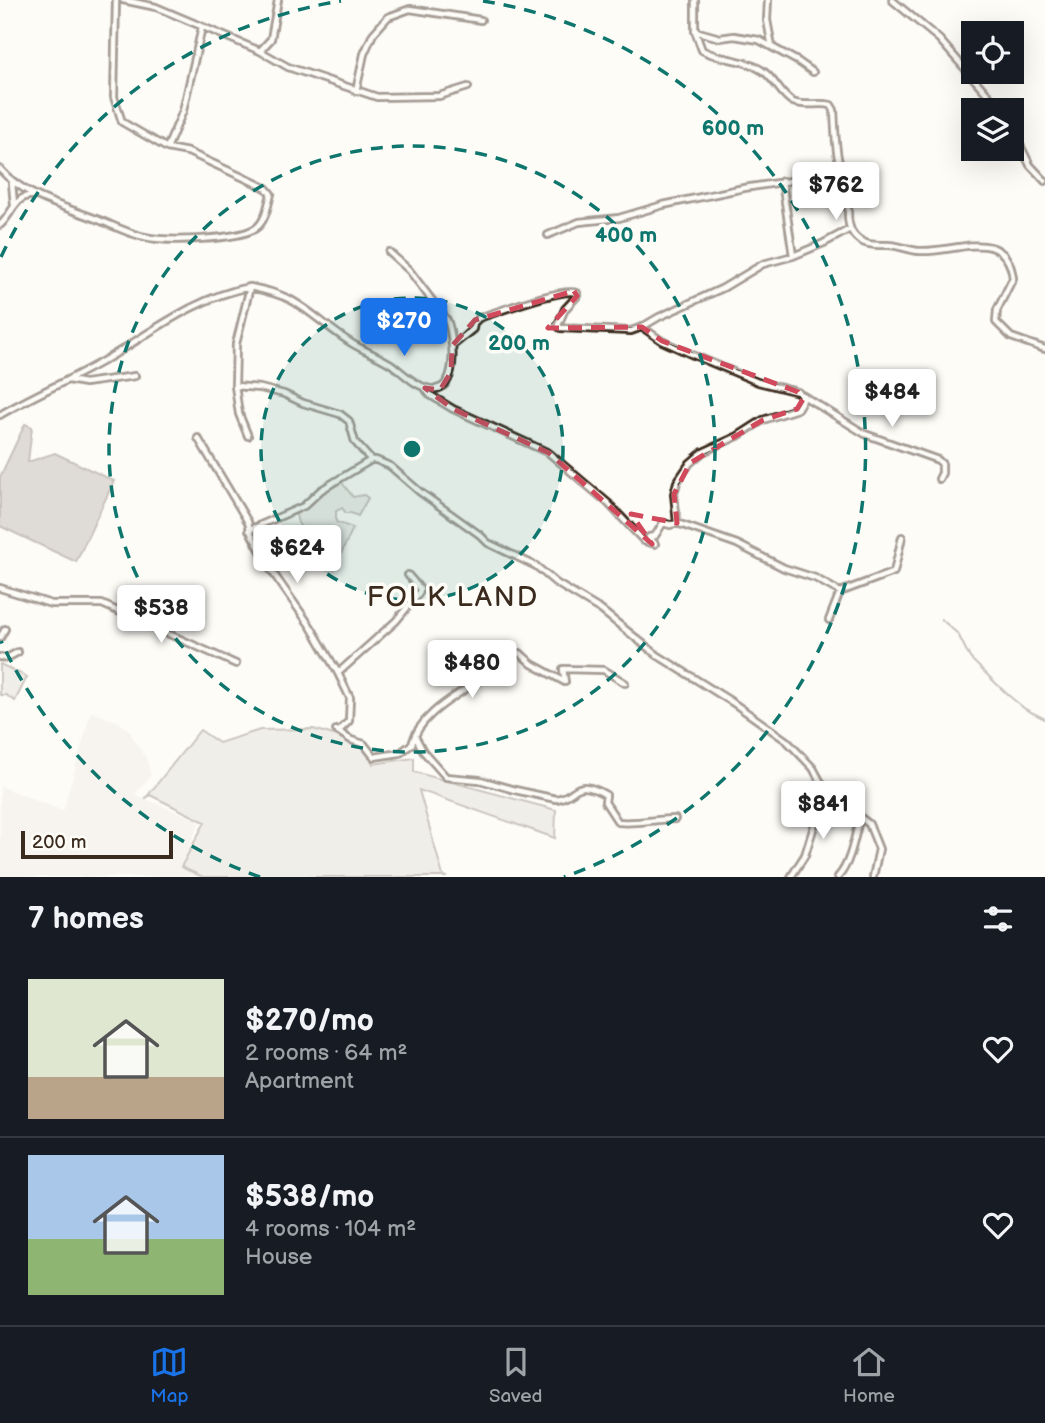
<!DOCTYPE html>
<meta charset="utf-8">
<style>
body{margin:0;font-family:"Balsamiq Sans",sans-serif;background:#242831;color:#f1f3f6;height:100vh;display:flex;flex-direction:column;font-size:26px;white-space:nowrap}
*{box-sizing:border-box;margin:0}
p{font-size:23px;color:#9ea1a6}
.icon{flex:none;width:38px;height:38px;fill:none;stroke:currentColor;stroke-width:2;stroke-linecap:round;stroke-linejoin:round}
.map{position:relative;height:877px;overflow:hidden}
.side{display:flex;flex-direction:column;background:#171b24;flex:1}
.side>*{flex:none}
.fabs{position:absolute;left:961px;top:21px;display:grid;gap:14px}
.fabs a{display:grid;place-items:center;width:63px;height:63px;border-radius:0px;background:#171b24;box-shadow:0 7px 28px #0002;font-size:35px}
.scale{position:absolute;left:21px;bottom:18px;width:152px;box-sizing:border-box;padding-left:7px;border:4px solid #3b2a1e;border-top:0;font-size:19px;line-height:24px;white-space:nowrap;color:#3b2a1e;-webkit-text-stroke:5px #fdfcf7;paint-order:stroke}
.price{position:absolute;translate:-50% -60px;padding:0 16px;border-radius:7px;background:#fff;color:#222;font-size:23px;line-height:46px;filter:drop-shadow(0 2px 4px #0008)}
.price::after{content:'';position:absolute;left:50%;top:42px;width:21px;height:16px;margin-left:-10px;background:inherit;clip-path:polygon(0 0,100% 0,50% 100%)}
.price.current{background:#1a73e8;color:#fff}
ul{padding:0;list-style:none}
li{display:flex;align-items:center;gap:21px;height:175px;padding:0 28px}
li+li{border-top:2px solid #363941}
li span{display:grid;place-items:center;flex:none;width:196px;height:140px;border-radius:0px;color:#555}
li>.icon{margin-inline-start:auto}
span .icon{width:84px;height:84px;fill:#fffc;stroke-width:1}
li b{font-size:30px}
h2{display:flex;justify-content:space-between;align-items:center;height:84px;padding:0 28px;font-size:30px}
.menu{display:flex;justify-content:space-around;align-items:center;height:98px;border-top:2px solid #363941;background:#171b24;font-size:19px;color:#9ea1a6}
.menu a{display:grid;justify-items:center;gap:4px}
.menu .current{color:#1a73e8}
.map>svg:first-child{display:block}
.built{fill:#efece7}
.green{fill:#e1ded7;stroke:#8e847a;stroke-width:2}
.water{fill:#bbb4ad;stroke:#887d74;stroke-width:2}
.lines{fill:none;stroke-linecap:round;stroke-linejoin:round}
.stream{stroke:#887d74;stroke-width:2}
.street-casing{stroke:#3b2a1e;stroke-width:10}
.street{stroke:#fdfcf7;stroke-width:4.5}
.marked{fill:none;stroke:#d1495b;stroke-width:5;stroke-dasharray:14 9;stroke-linejoin:round}
.ring{fill:none;stroke:#0f766e;stroke-width:3.5;stroke-dasharray:12 9}
.labels{text-anchor:middle;dominant-baseline:central;stroke-width:7;stroke-linejoin:round;paint-order:stroke}
.quarter-label{font-size:28px;letter-spacing:2px;fill:#3b2a1e;stroke:#fdfcf7}
.centre{fill:#0f766e;stroke:#fdfcf7;stroke-width:3.5}
.ring-label{font-size:21px;text-anchor:middle;font-weight:bold;fill:#0f766e;stroke:#fdfcf7;stroke-width:7;stroke-linejoin:round;paint-order:stroke}
</style>
<div class="map">
<svg width="1045" height="877" viewBox="0 0 1045 877">
<rect width="100%" height="100%" fill="#fdfcf7"/>
<filter id="ink" filterUnits="userSpaceOnUse"><feTurbulence type="fractalNoise" baseFrequency=".0143" numOctaves="2"/><feDisplacementMap in="SourceGraphic" scale="14" xChannelSelector="R" yChannelSelector="G"/><feConvolveMatrix kernelMatrix="1 2 1 2 8 2 1 2 1" color-interpolation-filters="sRGB"/></filter>
<g filter="url(#ink)">
<path class="built" d="M91,712L117,721L128,729L147,760L151,775L135,795L200,821L181,867L203,877H0V786L63,811Z"/>
<path class="green" d="M340,480L353,497L364,495L368,498L358,516L351,513H346L342,508L336,511V522L353,528L334,569L298,551L304,545L310,544L313,538C304,528 298,530 296,514L291,510L304,506Z
M0,664L27,677L15,701L6,695H0Z
M313,729L351,740L364,748L373,764L414,758V772L556,810L555,838L419,790L443,876L447,877H203L181,867L205,822L150,795L145,799L200,730L219,743L260,730Z"/>
<path class="water" d="M25,424L32,427L28,462L55,453L114,481L76,562L0,526V477Z"/>
<g class="lines">
<path class="stream" d="M941,619L958,634L970,658L1008,695L1025,709L1045,719"/>
<defs>
<path id="street" d="M123,0L156,7L260,51L288,67L377,97L439,96L468,87
M695,0V31L702,50C718,60 744,58 763,71C775,79 781,96 793,102C805,107 819,102 831,105L834,110C835,126 835,142 838,158C840,168 846,178 848,188C850,204 844,222 854,235C863,246 875,245 888,245C899,245 910,251 920,251C955,253 1006,225 1013,278L997,310L996,322L1011,337L1045,349
M768,0L767,20L772,47
M892,0L939,39L989,96L999,110
M695,31L720,38L734,36L759,40L799,62L813,72
M260,51L271,39L278,0
M356,91L364,54L373,34L388,17L410,9L481,20
M1012,129L1030,165L1045,181
M167,148L183,111L202,27
M0,169C24,197 66,207 99,220C114,226 130,234 145,237C167,242 238,240 256,228C266,221 268,204 271,194L266,188L188,152L167,148L122,122L114,97L116,0
M782,181L793,256
M12,183L14,205
M0,225C12,215 15,194 34,196
M548,235L579,222L619,218L663,205L744,188L842,173
M250,287C264,290 278,293 291,300C313,312 331,331 353,344C365,351 378,356 391,364C402,372 414,385 427,388C460,398 454,337 447,320L409,270L389,252
M642,327L662,341L693,355L758,382L798,392L803,399L797,409L763,420L738,436L703,452L690,463L677,482L674,494L677,523
M452,346L473,329L474,323L479,318C498,312 562,287 577,293V296L565,309L558,325L560,328L631,331L642,327L659,317L723,288L763,264L793,256L824,243L850,229
M68,380L85,383L135,376
M235,386L239,414L248,436
M425,388L430,395L453,409L549,453L608,503L644,541L655,544L649,537L655,536L663,523L670,525L677,523L737,544L784,568L815,578L840,592L894,572L902,537
M802,395L865,434L938,460L942,464V473L939,479
M0,415C37,393 78,377 115,354C157,328 200,296 250,287L236,344L235,386L260,388L284,394L303,403L340,414L349,421L355,442L371,460H376L390,466L420,492L480,535L488,543L536,566L556,583L601,610L657,655L732,702L787,741L813,768L825,790L869,824L879,849L873,877
M198,438L248,522L251,533L271,570L311,627L338,673L350,698L349,721L339,731
M249,530L304,506L321,490L371,460
M0,588L51,604H102L236,664
M829,620L840,592
M0,638L5,629
M0,657L7,658L18,652
M338,673L396,621L419,593L420,589L408,575
M336,730L351,740L364,744L374,757L400,753L412,744C419,715 456,696 479,680L478,675C488,661 504,656 520,653L532,664L565,682L563,669L604,670L625,683
M415,736L423,751L446,777L480,780L515,790L556,799C578,797 573,776 606,795L605,802L618,822C638,824 655,819 675,819
M791,877L805,855L825,791
M838,877C851,863 855,835 860,816"/>
</defs>
<use href="#street" class="street-casing"/>
<use href="#street" class="street"/>
</g>
</g>
<path d="M0 0H1045V877H0ZM574,291L577,296L548,328L642,327L662,341L798,392L803,399L797,409L763,420L690,463L674,494L677,523L631,514L652,544L549,453L453,409L425,388L440,390L451,372L452,346L475,320Z" fill="#fdfcf7" fill-opacity=".55" fill-rule="evenodd"/>
<path class="marked" d="M574,291L577,296L548,328L642,327L662,341L798,392L803,399L797,409L763,420L690,463L674,494L677,523L631,514L652,544L549,453L453,409L425,388L440,390L451,372L452,346L475,320Z"/>
<circle cx="412" cy="449" r="151" fill="#0f766e" fill-opacity=".12"/>
<g class="ring">
<circle cx="412" cy="449" r="151"/>
<circle cx="412" cy="449" r="303"/>
<path d="M260 877A454 454 0 0 1 1 641M1 257A454 454 0 0 1 341 1M483 1A454 454 0 0 1 564 877"/>
</g>
<g class="labels">
<g class="quarter-label">
<text x="453" y="597">FOLK LAND</text>
</g>
</g>
<circle cx="412" cy="449" r="10" class="centre"/>
<g class="ring-label">
<text x="733" y="135">600 m</text>
<text x="626" y="242">400 m</text>
<text x="519" y="350">200 m</text>
</g>
</svg>
<div class="fabs">
<a><svg class="icon" aria-label="locate" viewBox="0 0 24 24"><circle cx="12" cy="12" r="6"/><path d="M12 2v4M12 18v4M2 12h4M18 12h4"/></svg></a>
<a><svg class="icon" aria-label="layers" viewBox="0 0 24 24"><path d="M12 4l9 5-9 5-9-5zM3 14l9 5 9-5"/></svg></a>
</div>
<div class="scale">200 m</div>
<b class="price" style="left:836px;top:222px">$762</b>
<b class="price current" style="left:404px;top:358px">$270</b>
<b class="price" style="left:892px;top:429px">$484</b>
<b class="price" style="left:297px;top:585px">$624</b>
<b class="price" style="left:161px;top:645px">$538</b>
<b class="price" style="left:472px;top:700px">$480</b>
<b class="price" style="left:823px;top:841px">$841</b>
</div>
<section class="side">
<h2>7 homes<svg class="icon" aria-label="filters" viewBox="0 0 24 24"><path d="M4 7h16M4 17h16"/><circle cx="9" cy="7" r="2"/><circle cx="15" cy="17" r="2"/></svg></h2>
<ul>
<li><span style="background:linear-gradient(#dfe7d0 70%,#b9a48a 0)"><svg class="icon" aria-label="home" viewBox="0 0 24 24"><path d="M3 11l9-7 9 7M6 9v11h12V9"/></svg></span><div><b>$270/mo</b><p>2 rooms · 64 m²</p><p>Apartment</p></div><svg class="icon" aria-label="heart" viewBox="0 0 24 24"><path d="M12 20l-8-8c-3-5 5-10 8-4 3-6 11-1 8 4z"/></svg></li>
<li><span style="background:linear-gradient(#a9c7e8 60%,#8fb573 0)"><svg class="icon" aria-label="home" viewBox="0 0 24 24"><path d="M3 11l9-7 9 7M6 9v11h12V9"/></svg></span><div><b>$538/mo</b><p>4 rooms · 104 m²</p><p>House</p></div><svg class="icon" aria-label="heart" viewBox="0 0 24 24"><path d="M12 20l-8-8c-3-5 5-10 8-4 3-6 11-1 8 4z"/></svg></li>
</ul>
</section>
<nav class="menu">
<a class="current"><svg class="icon" aria-label="map" viewBox="0 0 24 24"><path d="M3 6l6-2 6 2 6-2v14l-6 2-6-2-6 2zM9 4v14M15 6v14"/></svg>Map</a>
<a><svg class="icon" aria-label="saved" viewBox="0 0 24 24"><path d="M7 4h10v16l-5-4-5 4z"/></svg>Saved</a>
<a><svg class="icon" aria-label="home" viewBox="0 0 24 24"><path d="M3 11l9-7 9 7M6 9v11h12V9"/></svg>Home</a>
</nav>
